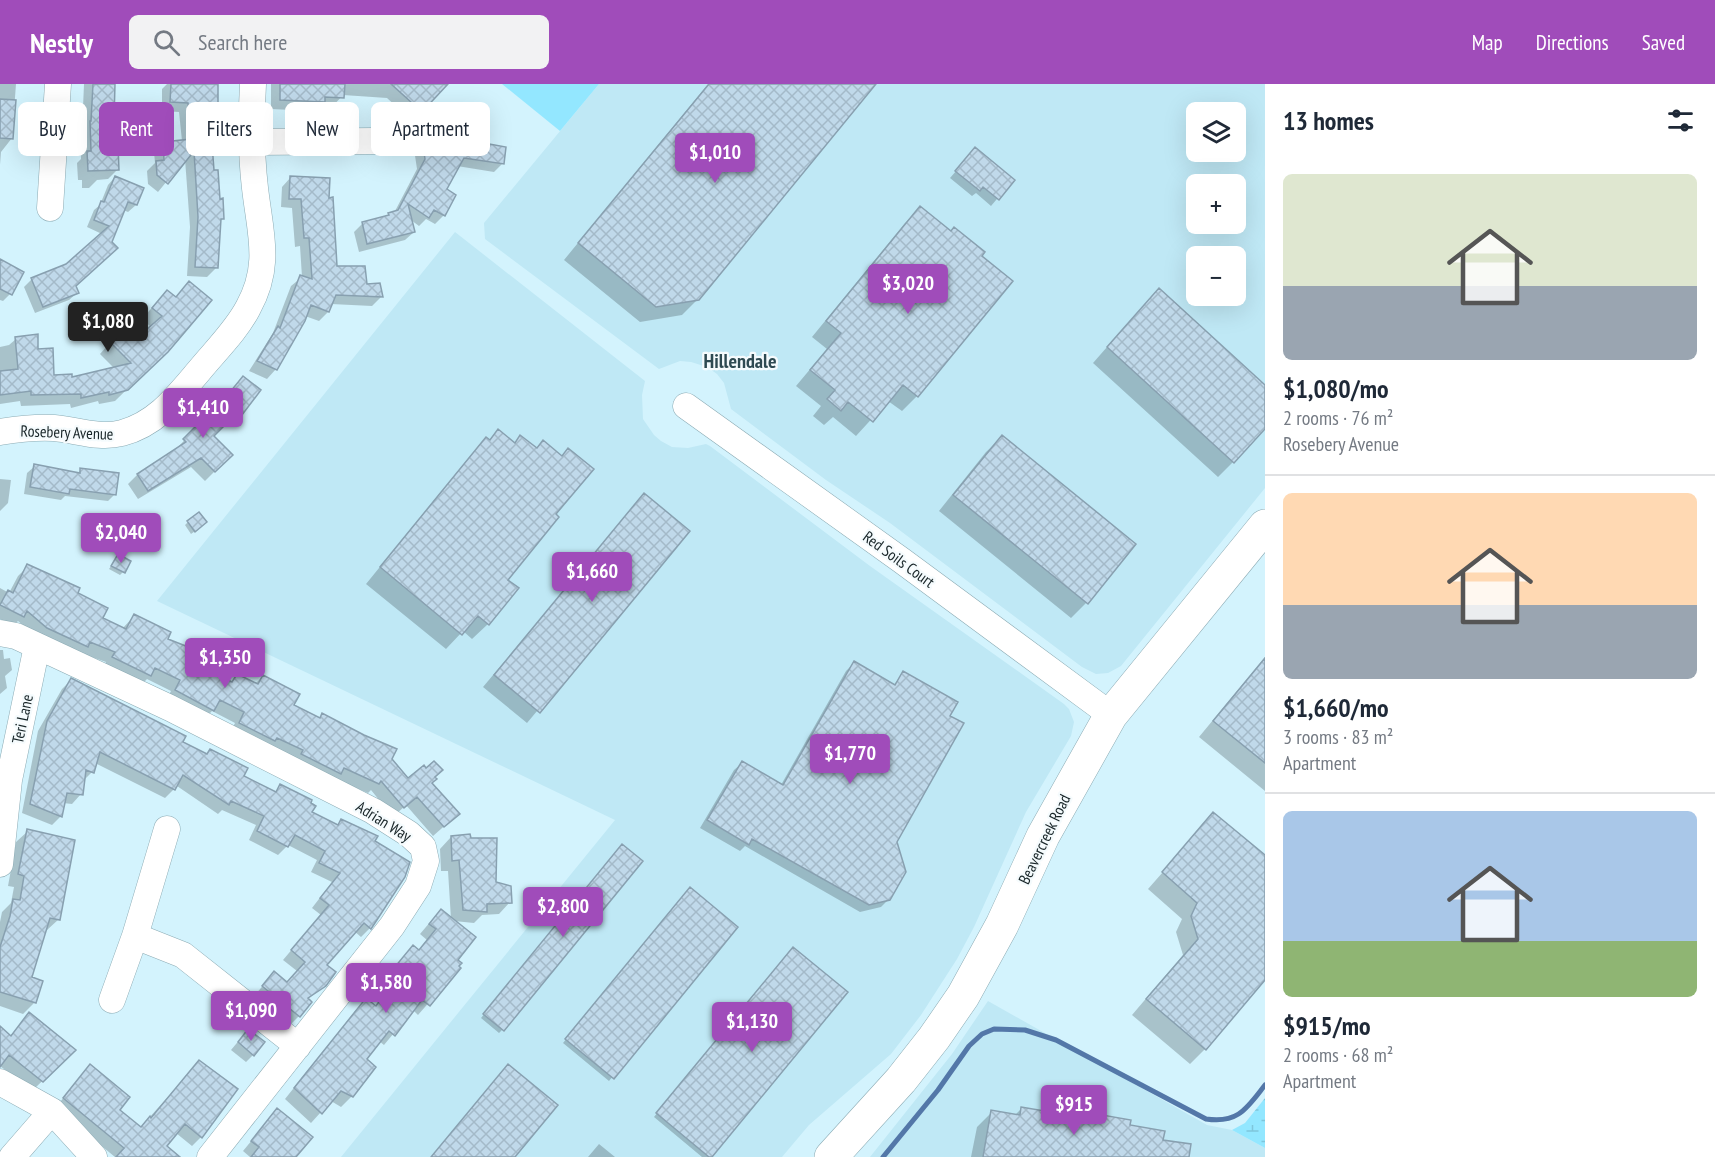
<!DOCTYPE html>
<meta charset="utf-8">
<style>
body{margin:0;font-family:"PT Sans Narrow",sans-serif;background:#f2f2f3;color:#1f2937;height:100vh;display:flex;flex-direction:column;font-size:22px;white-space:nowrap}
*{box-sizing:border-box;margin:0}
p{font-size:20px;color:#747a83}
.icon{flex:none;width:33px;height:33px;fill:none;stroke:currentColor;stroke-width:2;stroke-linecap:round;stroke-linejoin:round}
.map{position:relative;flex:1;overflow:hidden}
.drawer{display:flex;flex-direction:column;background:#fff;width:450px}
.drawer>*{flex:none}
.guide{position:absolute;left:18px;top:18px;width:570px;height:54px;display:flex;gap:12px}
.buttons{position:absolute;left:1186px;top:18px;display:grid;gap:12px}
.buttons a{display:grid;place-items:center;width:60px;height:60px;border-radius:9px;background:#fff;box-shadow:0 6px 24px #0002;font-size:30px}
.price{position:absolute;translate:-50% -51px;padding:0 14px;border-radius:6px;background:#a04cba;color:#fff;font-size:20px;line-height:39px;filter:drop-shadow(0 2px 3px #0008)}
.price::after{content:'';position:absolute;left:50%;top:36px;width:18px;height:14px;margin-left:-9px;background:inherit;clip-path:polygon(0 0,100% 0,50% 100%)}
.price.on{background:#222;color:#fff}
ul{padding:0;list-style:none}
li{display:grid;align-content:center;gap:12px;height:318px;padding:0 18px}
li+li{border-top:2px solid #e0e1e3}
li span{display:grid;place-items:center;height:186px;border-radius:9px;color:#555}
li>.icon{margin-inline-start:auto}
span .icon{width:108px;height:108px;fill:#fffc;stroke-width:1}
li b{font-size:26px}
h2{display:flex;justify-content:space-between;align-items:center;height:72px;padding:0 18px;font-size:26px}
.pill{padding:0 21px;border-radius:9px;background:#fff;box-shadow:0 6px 24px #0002;font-size:21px;line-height:54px}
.pill.on{background:#a04cba;color:#fff}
header{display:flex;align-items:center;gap:36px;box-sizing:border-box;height:84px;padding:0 30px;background:#a04cba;color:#fff}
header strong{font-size:28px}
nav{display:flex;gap:33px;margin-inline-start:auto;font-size:21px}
.search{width:420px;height:54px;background:#f2f2f3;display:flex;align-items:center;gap:15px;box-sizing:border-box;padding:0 21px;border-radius:9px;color:#747a83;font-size:22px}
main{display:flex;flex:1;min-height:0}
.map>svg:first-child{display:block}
.built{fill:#bfe8f5;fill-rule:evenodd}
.wetland{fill:url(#wetland-marsh)}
.park{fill:#93e7ff}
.shadow{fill:#0003}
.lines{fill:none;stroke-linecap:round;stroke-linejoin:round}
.stream{stroke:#5377a8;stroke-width:5}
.building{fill:url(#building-cross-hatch);stroke:#88a0b0;stroke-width:1.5}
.minor-casing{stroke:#8cabb4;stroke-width:27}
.major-casing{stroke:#8cabb4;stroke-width:34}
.minor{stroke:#fff;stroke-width:26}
.major{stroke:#fff;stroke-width:33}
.labels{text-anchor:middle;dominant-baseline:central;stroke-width:4.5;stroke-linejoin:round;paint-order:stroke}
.street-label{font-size:16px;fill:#182528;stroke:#f5fbfd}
.quarter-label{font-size:20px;font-weight:bold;fill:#2e4a52;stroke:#f5fbfd}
</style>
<header>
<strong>Nestly</strong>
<div class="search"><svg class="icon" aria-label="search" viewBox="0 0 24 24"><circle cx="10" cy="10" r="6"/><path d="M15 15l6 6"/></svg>Search here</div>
<nav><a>Map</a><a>Directions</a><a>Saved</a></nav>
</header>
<main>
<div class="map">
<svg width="1265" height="1073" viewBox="0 0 1265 1073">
<defs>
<pattern id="wetland-marsh" width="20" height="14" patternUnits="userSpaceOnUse" patternTransform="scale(1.5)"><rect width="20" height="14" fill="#93e7ff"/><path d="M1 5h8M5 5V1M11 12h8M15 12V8" fill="none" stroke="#7ec6db"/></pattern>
<pattern id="building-cross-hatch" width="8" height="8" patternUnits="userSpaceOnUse" patternTransform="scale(1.5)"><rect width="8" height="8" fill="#c0d9ea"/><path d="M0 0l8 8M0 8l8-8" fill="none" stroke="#a4bac9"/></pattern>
</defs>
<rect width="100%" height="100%" fill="#d3f3fd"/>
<path class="built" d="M599,0H1265V404L1121,582L1108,589L1096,590L1082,583L890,439L826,396L731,325L724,299L717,290L707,283L691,278L680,277L659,285L485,155L484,139ZM1197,28H1236V68H1197ZM1197,100H1236V140H1197ZM1197,172H1236V212H1197Z
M455,148L645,297L642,311L643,335L654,351L661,357L672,363L688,364L706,360L710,362L870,482L1064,620L1069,625L1074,638L1071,652L1026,728L974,843L957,875L921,931L891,970L809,1041L782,1073H341L615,736L157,517Z
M988,917L1207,1041L1232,1046L1265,1064V1073H870L952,970Z"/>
<path class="wetland" d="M1265,1014V1064L1232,1046L1245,1039Z"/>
<path class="park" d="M502,0H599L560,47Z"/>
<path class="shadow" d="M0,0H16L12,54L1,68L0,81Z
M84,0H109L118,85L108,95L97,96L89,104H82V96H78L77,79L81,75L80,49L82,47Z
M167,0H217L216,19L208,27L213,88L223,134L219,138L216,184L207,193L187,192L190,143L185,75L158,108L148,100L147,87L155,79L154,68L164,59L182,57L179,28L162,27V5Z
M271,0H435L441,6L411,36L387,14L343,11L333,22H319L314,27L271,25Z
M708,0H874L698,215L682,231L640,238L564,176Z
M420,36L502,80L494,88L457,82L445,106L444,131L435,140L426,135L419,142L411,136L414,148L405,156L359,168L354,148L363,139L386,133L394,129L417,85L411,45Z
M969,72L1013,96L991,122L976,109L972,112L950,94Z
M115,93L142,104L136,121L128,128L123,126L74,202L77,209L69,216L35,229L24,203L32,195L67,181L102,150L87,143L94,126L100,121L108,101Z
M291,93L327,115L336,184L381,213L372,222L331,220L328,228L319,237L305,232L276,285L267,295L249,287L273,249L291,202L302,193L300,162L295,163L292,124L281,123L282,103Z
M920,124L917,312L902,327L888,317L856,352L833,333L824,341L813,332L821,322L796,302L827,265L812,253L905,139Z
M0,177L10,210L3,217L0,216Z
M179,210L167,266L115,317L99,320L98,317L71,324L70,320L21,322L20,317L0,320V263L9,261L16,255L37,266L53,292L70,295L115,285L100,270L115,253L139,254L151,243L142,235L156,219L175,215Z
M1143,222L1233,378L1218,393L1093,279Z
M234,303L240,330L231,339L228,336L212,352L231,371L205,397L191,383L138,415L128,400L137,391L176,367L175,366L212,328L213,329Z
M498,347L514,360L521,353L554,430L506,496L488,540L472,555L463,547L446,565L366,500L471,371L486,355L488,357Z
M1002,353L1134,460L1086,519L1071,534L939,427L986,368Z
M35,382L77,390L81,386L115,410L108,417L65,412L61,416L24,410L27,389Z
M0,395L11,396L8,419L0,427Z
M644,411L688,447L527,639L483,603Z
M188,438L202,442L191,450L185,441Z
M118,472L123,488L120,491L109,485Z
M28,482L76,509L101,534L122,545L134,532L198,582L231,599L237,592L255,600L263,592L292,622L319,635L322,631L390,676L408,697L433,694L431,700L458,730L433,752L406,721L393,733L371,706L368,709L230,649L235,639L212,627L203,636L166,617L171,607L147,595L140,602L103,583L106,578L37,554L18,537L13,542L0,535V504L9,509L18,492Z
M0,566H3L4,575L10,574L12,586L5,592L7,604L0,610Z
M1265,573V707L1199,653Z
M854,579L893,602L903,589L948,632L895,758L889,815L881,823L860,828L745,762L740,767L700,744L734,686L742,679L781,701L846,587Z
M71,596L181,659L206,671L210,667L242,693L274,709L281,702L310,728L337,742L341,737L373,758L370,844L361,853L354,847L325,881V901L307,916L299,932L290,941L254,912L274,889L286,899L297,887L283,876L321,831L312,824L332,798L311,788L317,776L288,761L278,771L249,756L256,741L222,726L218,730L177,702L165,714L95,679L92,688L83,697L81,710L72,720L63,719L61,732L52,741L22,729L38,647L62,605Z
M1214,730L1205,965L1190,980L1132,931L1183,871L1176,848L1182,835L1148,805Z
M28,747L59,835L47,846H45L30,894L41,898L34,919L23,930L0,922V838L2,828L11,819L14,803L8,802L16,758Z
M451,753L510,818L499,830L482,831L474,839L454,837L456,876L459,884L418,931L413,926L384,961L379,957L364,975L374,983L352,1012L341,1023L331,1017L311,1039L285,1015L356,926L366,916L374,923L387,906L380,900L413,863L418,867L427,856L420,850L431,837L441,827L451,835L448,787H441L440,765Z
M619,766L502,946L499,949L481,934Z
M687,808L736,843L609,997L563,959Z
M789,868L710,1073H702L654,1033Z
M29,930L74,966L32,1007L0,982V944L10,952Z
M241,954L253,971L246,978L231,966Z
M199,978L201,1053L192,1062L176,1049L165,1062L178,1073H115L55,1024L90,982L118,1026L140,1044Z
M1022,1024L1053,1030L1058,1025L1128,1042L1161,1057L1187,1073H971L977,1043L992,1028L1014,1032Z
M277,1026L294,1073H250L243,1067Z
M599,1060L615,1073H588Z"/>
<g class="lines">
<path class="stream" d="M883,1073L938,1006L969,962L982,950L994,945L1025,946L1056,956L1206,1035C1238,1040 1247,1024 1265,1001"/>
</g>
<path class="building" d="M93,0H115L114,36H117L119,86L88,87L87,67H91L90,37H91Z
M171,0H218V20H209L214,86H218L220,115L223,114L224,135H221L218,184L195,183L198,133L194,67L168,100L157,91L156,77L164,76L163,58L191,55L188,19L170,18Z
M280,0H345L344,14L325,13V18L280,16Z
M391,0H448L422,28Z
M709,0H876L699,216L656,223L578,159Z
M0,15L16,16L13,55L0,54Z
M454,30L457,54L506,63L504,80L464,74L447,105L456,111L445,132L434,126L429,134L408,120L415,148L367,160L362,138L389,131L388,129L398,126L425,75L419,35Z
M975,63L1015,96L999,116L983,103L980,107L955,87Z
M115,92L144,104L137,121L128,118L112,158L118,164L76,202L79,209L43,223L31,194L66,180L109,142L94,136L101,117L104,118Z
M290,92L330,94L329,114L333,113L337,182H365L367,200L380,199L383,213L336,211L329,228L311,221L305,237L277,286L257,277L278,242L280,244L300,191L312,195L309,154H304L301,115H289Z
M920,122L951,147L954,143L985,168L982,172L1013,197L918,313L903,301L873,338L848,318L841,327L827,315L835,306L810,286L841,249L826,237Z
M0,175L24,188L12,211L0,205Z
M189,197L212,216L168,268L128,306L109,311V308L81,314V310L31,311V307L0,311V287L18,285L15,253L38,250V265L53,264L54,291L72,290V293L131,279L110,258L126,241L139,252L162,232L152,224L167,206L176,213Z
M1159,204L1265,301V345L1234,379L1107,263Z
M243,292L261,306L242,331L238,328L214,352L233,371L215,388L201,374L148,407L137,390L186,358L183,355L212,326L214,328Z
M498,345L515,359L520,351L537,364L543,356L562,372L568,364L594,385L556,430L559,433L508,496L519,504L489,541L478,532L462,551L380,483L486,353L490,356Z
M1002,351L1136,460L1088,520L953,411Z
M34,380L80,389V384L119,389L116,411L70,405L69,410L30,403Z
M644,409L690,447L540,629L494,591Z
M199,428L207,438L195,448L187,437Z
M118,470L131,477L125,489L111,482Z
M27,480L80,504L78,509L108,524L103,534L126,545L134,530L171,548L168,555L206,570L200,582L232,598L237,590L258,600L263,591L300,610L294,621L320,634L322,629L364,651L397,665L392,675L408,694L424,681L426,684L434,677L443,686L435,693L437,695L432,699L460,730L444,743L417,713L404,724L381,697L379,700L344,684L341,690L301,670L303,666L277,654L275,657L239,639L244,628L220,616L214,627L175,606L180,596L155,584L151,592L112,573L115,568L90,558L88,563L47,544L27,527L24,533L0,521L8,506L13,509Z
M1265,574V679L1213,637Z
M854,577L895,601L903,587L958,618L950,632L964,639L897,758L906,788L890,816L869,821L752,755L749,761L707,736L742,677L783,701Z
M71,594L186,652L183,658L207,670L210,665L248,684L244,692L276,708L280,700L312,716L311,719L316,722L312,728L338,741L341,735L378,752L375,757L410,778L405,793L371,845L364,839L327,881L336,888L326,902L308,914L312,918L300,933L262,902L274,887L287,898L305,878L291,866L329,821L320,814L340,789L319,779L325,767L295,751L288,763L257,747L264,732L231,717L229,721L183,691L175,706L100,668L94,689L86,686L83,711L67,709L62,733L30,720L47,637Z
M1213,728L1265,771V896L1206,966L1146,915L1198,855L1191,832L1197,819L1162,788Z
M27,745L75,756L60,836L50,834L32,893L43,897L36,919L0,908V863L10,832L13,815L20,816L24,792L18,790Z
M470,750L471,754H497L496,798L511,802L512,819L487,820V828L463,826L459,776L452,777L451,752Z
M622,760L643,777L504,947L483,930Z
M690,803L738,843L614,995L565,955Z
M441,825L476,853L458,876L462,879L459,882L461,884L430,922L422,916L395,952L389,947L367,975L376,983L353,1013L341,1007L322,1030L294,1004L366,914L376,922L396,895L389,890L413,861L419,866L436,845L429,840Z
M793,863L848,908L712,1073H709L656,1029Z
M29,928L76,966L43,998L9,971L0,983V942L11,952Z
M248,945L265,958L254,972L238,958Z
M199,976L238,1005L202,1054L185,1040L167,1062L180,1073H116L124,1064L63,1014L90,980L130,1013L120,1026L141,1043L150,1032L151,1034Z
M508,980L558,1021L515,1073H431Z
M1021,1023L1056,1029L1057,1023L1131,1036L1130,1041L1165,1047L1163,1056L1191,1060L1189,1073H983L991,1026L1020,1031Z
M277,1024L313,1053L296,1073H251L259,1063L251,1057Z"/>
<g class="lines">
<defs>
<path id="minor" d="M252,58L375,57
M50,124L58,0
M686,322L901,476L1111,631
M0,348C18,345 36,343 54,344C77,346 99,355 122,349C156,340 176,314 198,288C215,267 236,247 248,224C272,181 260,149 255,104C251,70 251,35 253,0
M0,549L16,552L170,624L373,727L409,750L423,763L426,777L418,802L392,842L210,1073
M0,780L9,696L37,562
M135,852L167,745
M112,916L135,852L183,871L298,962
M0,998L52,1027L94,1073
M12,1073L52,1027"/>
<path id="major" d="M831,1073L901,996L934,954L963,912L1002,841L1043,752L1111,631L1265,442"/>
</defs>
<use href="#minor" class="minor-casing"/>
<use href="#major" class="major-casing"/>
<use href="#minor" class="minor"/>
<use href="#major" class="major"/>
</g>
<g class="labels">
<g class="street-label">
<text transform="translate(67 348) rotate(2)">Rosebery Avenue</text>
<text transform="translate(899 475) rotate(36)">Red Soils Court</text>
<text transform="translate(22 635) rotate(-78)">Teri Lane</text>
<text transform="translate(384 737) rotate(32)">Adrian Way</text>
<text transform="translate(1044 755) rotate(-64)">Beavercreek Road</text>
</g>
<g class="quarter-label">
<text x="740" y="277">Hillendale</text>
</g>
</g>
</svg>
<div class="buttons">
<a><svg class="icon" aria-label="layers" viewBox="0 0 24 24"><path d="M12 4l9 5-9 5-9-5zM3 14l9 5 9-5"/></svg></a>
<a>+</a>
<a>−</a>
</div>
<b class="price" style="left:715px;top:100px">$1,010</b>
<b class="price" style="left:908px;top:231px">$3,020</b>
<b class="price on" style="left:108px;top:269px">$1,080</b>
<b class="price" style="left:203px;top:355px">$1,410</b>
<b class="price" style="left:121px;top:480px">$2,040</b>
<b class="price" style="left:592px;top:519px">$1,660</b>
<b class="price" style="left:225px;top:605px">$1,350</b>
<b class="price" style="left:850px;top:701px">$1,770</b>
<b class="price" style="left:563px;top:854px">$2,800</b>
<b class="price" style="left:386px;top:930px">$1,580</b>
<b class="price" style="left:251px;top:958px">$1,090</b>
<b class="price" style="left:752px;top:969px">$1,130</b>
<b class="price" style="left:1074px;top:1052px">$915</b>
<div class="guide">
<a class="pill">Buy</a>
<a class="pill on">Rent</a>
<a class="pill">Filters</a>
<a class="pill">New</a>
<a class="pill">Apartment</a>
</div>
</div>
<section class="drawer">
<h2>13 homes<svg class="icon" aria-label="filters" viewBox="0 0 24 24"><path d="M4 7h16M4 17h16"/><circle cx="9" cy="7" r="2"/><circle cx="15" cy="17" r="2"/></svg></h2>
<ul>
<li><span style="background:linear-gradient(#dfe7d0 60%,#9aa5b1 0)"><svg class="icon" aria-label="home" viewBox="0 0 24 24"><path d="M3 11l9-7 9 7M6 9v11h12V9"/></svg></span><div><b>$1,080/mo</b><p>2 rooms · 76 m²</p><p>Rosebery Avenue</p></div></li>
<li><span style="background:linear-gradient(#ffd9b3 60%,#9aa5b1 0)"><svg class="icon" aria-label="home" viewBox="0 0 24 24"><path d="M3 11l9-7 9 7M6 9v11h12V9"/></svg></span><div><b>$1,660/mo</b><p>3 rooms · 83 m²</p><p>Apartment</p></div></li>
<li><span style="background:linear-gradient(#a9c7e8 70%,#8fb573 0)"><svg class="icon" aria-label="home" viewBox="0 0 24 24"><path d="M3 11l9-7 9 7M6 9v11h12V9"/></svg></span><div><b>$915/mo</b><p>2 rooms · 68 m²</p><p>Apartment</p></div></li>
</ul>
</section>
</main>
